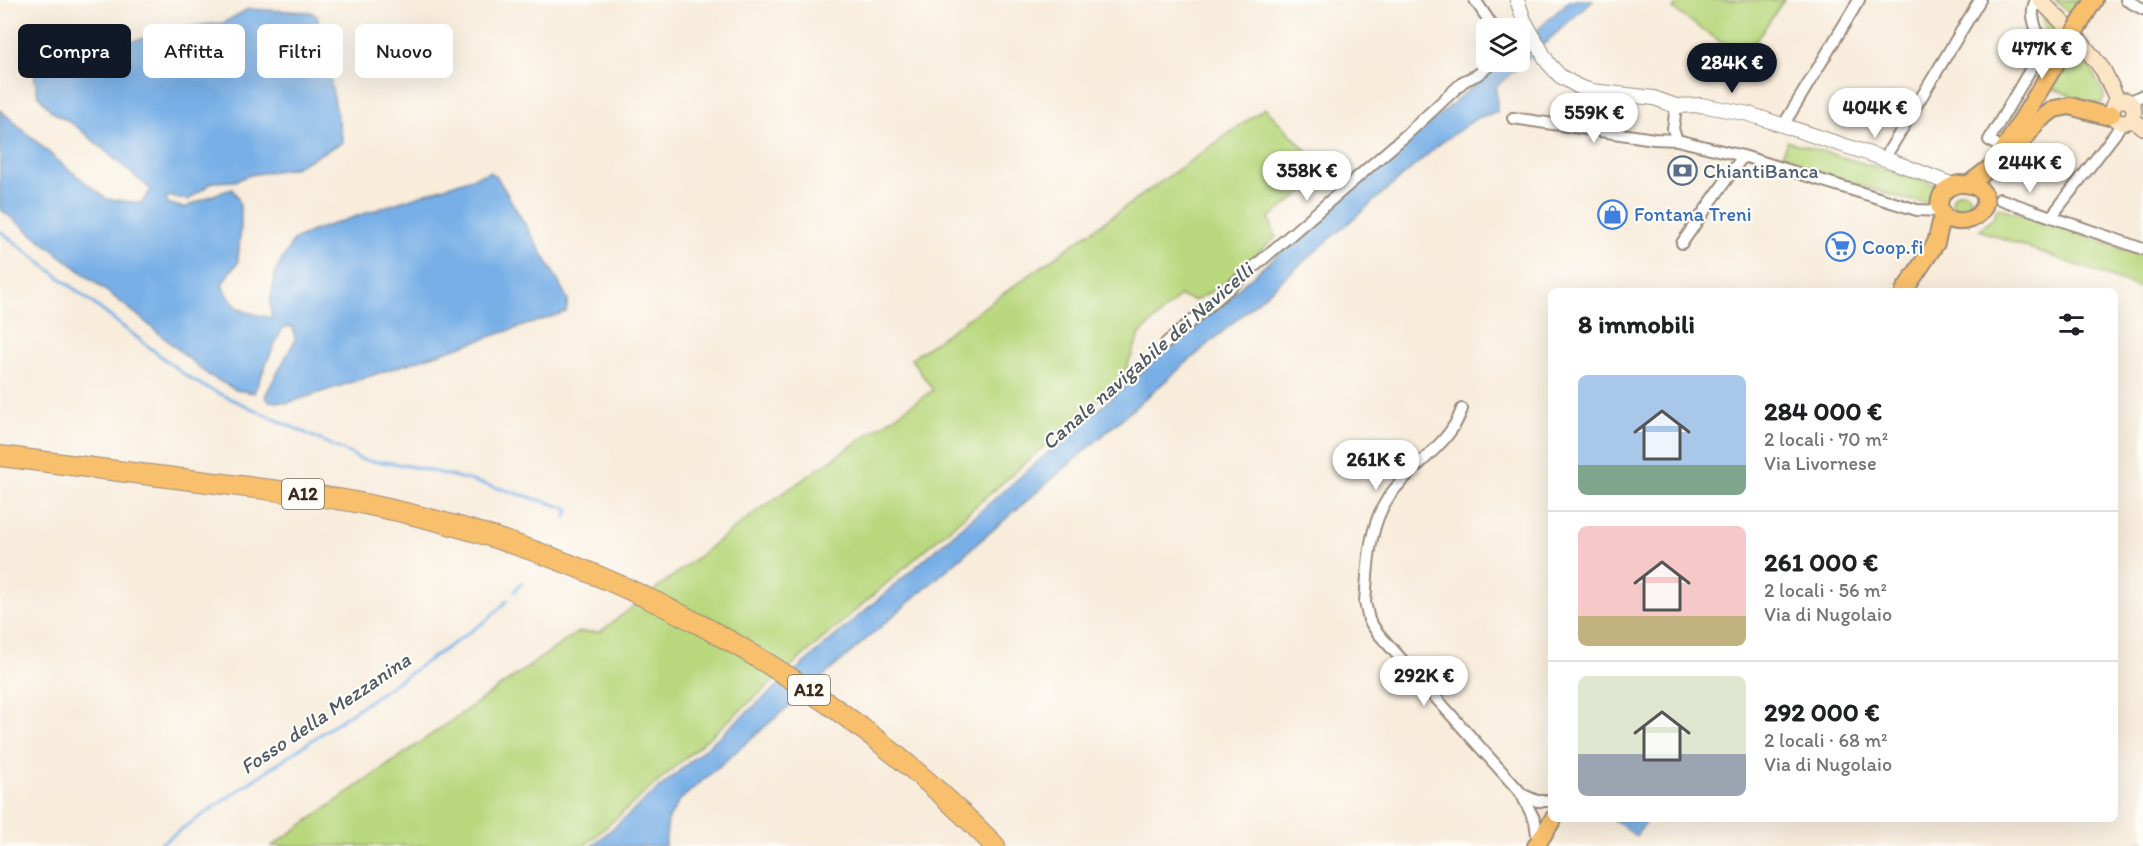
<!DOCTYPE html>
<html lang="it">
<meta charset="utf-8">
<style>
body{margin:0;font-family:Itim,sans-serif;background:#f2f2f2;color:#202124;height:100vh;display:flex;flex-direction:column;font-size:22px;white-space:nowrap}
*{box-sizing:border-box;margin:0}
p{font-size:20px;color:#757577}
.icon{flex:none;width:33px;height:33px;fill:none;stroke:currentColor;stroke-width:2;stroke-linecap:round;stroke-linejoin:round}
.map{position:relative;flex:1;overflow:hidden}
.sheet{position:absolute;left:1548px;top:288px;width:570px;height:534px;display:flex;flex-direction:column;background:#fff;border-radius:9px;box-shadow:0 6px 24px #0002}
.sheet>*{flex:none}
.guide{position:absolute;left:18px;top:24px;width:570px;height:54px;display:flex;gap:12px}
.buttons{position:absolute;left:1476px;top:18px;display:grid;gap:12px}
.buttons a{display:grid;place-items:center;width:54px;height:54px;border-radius:9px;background:#fff;box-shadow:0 6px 24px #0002;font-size:30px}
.price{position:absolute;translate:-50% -51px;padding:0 14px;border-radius:21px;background:#fff;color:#222;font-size:20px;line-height:39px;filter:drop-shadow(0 2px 3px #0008)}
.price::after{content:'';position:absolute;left:50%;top:36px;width:18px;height:14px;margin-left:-9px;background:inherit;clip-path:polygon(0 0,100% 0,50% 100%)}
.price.on{background:#111827;color:#fff}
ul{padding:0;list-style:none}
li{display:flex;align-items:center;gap:18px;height:150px;padding:0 30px}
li+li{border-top:2px solid #e0e0e0}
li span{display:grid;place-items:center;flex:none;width:168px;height:120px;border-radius:9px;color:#555}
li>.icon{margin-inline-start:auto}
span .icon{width:72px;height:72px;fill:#fffc;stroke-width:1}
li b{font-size:26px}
h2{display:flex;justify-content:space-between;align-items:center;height:72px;padding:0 30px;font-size:26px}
.pill{padding:0 21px;border-radius:9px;background:#fff;box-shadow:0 6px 24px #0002;font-size:21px;line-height:54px}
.pill.on{background:#111827;color:#fff}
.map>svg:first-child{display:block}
.green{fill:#b9d87e;stroke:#7a814e;stroke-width:1.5}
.water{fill:#77afe6;stroke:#596c82;stroke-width:1.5}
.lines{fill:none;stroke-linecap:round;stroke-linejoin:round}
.stream{stroke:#77afe6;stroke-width:3}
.minor-casing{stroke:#9a8b7c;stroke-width:14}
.tertiary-casing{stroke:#9a8b7c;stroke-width:16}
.secondary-casing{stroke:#9a8b7c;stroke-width:18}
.primary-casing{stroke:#9a8b7c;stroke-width:20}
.motorway-casing{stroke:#9a8b7c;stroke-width:22}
.minor{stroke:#fff;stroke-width:10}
.tertiary{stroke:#fff;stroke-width:14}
.secondary{stroke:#fce5c4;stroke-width:15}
.primary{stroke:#f8bf6c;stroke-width:16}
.motorway{stroke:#f8bf6c;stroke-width:20}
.primary-bridge-casing{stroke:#9a8b7c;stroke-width:20;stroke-linecap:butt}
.primary-bridge{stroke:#f8bf6c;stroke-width:16}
.labels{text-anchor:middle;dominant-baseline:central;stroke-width:4.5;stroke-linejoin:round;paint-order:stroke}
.shield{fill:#fdfcf7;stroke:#75695f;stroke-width:1.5}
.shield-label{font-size:18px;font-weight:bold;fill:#3b2a1e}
.service-label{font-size:20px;fill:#4e5e75;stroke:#fdfcf7;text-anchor:start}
.shop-label{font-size:20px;fill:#366cbe;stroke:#fdfcf7;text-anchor:start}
.water-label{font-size:21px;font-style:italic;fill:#505964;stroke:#fdfcf7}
</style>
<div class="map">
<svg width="2143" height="846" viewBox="0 0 2143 846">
<rect width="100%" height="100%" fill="#fdfcf7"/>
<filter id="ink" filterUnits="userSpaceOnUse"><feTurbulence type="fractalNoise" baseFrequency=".0167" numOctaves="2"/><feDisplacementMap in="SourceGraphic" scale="12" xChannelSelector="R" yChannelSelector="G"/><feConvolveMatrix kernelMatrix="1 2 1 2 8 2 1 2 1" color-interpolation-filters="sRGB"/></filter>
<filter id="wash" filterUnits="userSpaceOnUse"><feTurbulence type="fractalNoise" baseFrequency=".008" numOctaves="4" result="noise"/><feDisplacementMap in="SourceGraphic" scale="24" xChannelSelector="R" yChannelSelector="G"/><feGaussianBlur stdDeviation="1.35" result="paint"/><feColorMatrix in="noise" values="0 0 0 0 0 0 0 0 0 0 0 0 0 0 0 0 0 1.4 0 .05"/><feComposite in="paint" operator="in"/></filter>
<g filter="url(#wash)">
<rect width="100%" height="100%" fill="#f8ecdb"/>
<path class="green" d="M1680,0H1784L1744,58L1673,9Z
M2055,0H2078L2072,16Z
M2040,12L2060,34L2050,51L2047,35Z
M2079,53L2090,67L2105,97L2100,104L2089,102L2051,88L2069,59L2073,61Z
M1265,108L1328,173L1269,218L1276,237L1221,286L1195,301L1180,296L1140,334L1122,379L584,846H272L578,632H600L757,511L933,390L911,359Z
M1787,141L1937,185L1928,203L1904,199L1781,160Z
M1952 202a10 10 0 1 1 20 0a10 10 0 1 1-20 0Z
M1998,207L2143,256V289L1979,230L1993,218Z"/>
<path class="water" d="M1570,0H1593L1496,87L1497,112L1477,118L1441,143L679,801L668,820L665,846H592L1501,62H1520V46Z
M248,9L311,12L317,16L343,142L294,168L250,175L235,181L213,182L188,200L167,196V203L184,208L216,194L232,189C248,207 238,240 238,263L229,273L222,285C235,313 245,312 272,318L270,303L276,271L293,241L312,231L490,172L497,177L556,277L568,300L566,312L288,403L269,401L265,396L295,340L293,327H284L276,341L254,393L236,390L208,375L136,314L0,209V110L62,164L107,199L141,203L151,190L76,126L51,111L38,95L34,74L41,63L198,25L223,23Z
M1612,819H1648L1636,836Z"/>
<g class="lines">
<path class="stream" d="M0,231L185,375L203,386L353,455C363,463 380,461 393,463C453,474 511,491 569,509L566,517
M515,591L522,582
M157,846L486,621L508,600
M2134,846L2143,842"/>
</g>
</g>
<g filter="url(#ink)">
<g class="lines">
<defs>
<path id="minor" d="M1475,0L1494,28
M2126,0L2143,9
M2129,102L2143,95
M1676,106L1673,129L1677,140
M1513,118L1654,139L1677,140L1743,156L1917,210L1941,211
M1784,124L1859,0
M2003,149L1989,140L2040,53C2043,34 2026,19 2036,0
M1884,159L1980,0
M2000,199L2143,249
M2051,217L2115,134L2122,122
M1682,243L1743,156
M1166,343L1405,136L1464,81L1477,75L1494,62
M1462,409C1450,446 1409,466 1388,498C1368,528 1368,567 1365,602L1369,620L1377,632L1521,793L1535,821L1538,841
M1521,794L1537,801H1551"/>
<path id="tertiary" d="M1517,0L1524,20L1548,63L1560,76L1579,87L1592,91L1654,98L1676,106L1701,105L1749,114L1894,162L1953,185"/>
<path id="secondary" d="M2040,0L2066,26
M2081,42L2103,70L2118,101
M2112 111a11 11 0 1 1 22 0a11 11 0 1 1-22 0Z
M2131,119L2143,127"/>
<path id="primary" d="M2080,23L2094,0
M2000,158L2019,146L2037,122L2054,109L2070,106L2106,116L2112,114
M1959,184C2005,183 1984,234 1946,218C1932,204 1942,187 1959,184Z
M1969,184L1995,164L2067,45
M1904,291L1936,243L1943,214
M1536,846L1553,819"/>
<path id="motorway" d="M0,456C75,466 149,475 224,484C268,490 312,494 355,502C597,549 823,669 995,846"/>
</defs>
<use href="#minor" class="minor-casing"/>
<use href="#tertiary" class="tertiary-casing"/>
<use href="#secondary" class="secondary-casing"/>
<use href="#primary" class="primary-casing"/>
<use href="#motorway" class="motorway-casing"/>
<use href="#minor" class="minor"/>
<use href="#tertiary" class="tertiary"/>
<use href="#secondary" class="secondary"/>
<use href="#primary" class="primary"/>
<use href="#motorway" class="motorway"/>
<defs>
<path id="primary-bridge" d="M2067,45L2080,23"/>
</defs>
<use href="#primary-bridge" class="primary-bridge-casing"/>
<use href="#primary-bridge" class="primary-bridge"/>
</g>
</g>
<defs>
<symbol id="bank-ring" viewBox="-11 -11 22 22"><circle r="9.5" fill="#fdfcf7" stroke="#5c6f8a" stroke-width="1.5"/><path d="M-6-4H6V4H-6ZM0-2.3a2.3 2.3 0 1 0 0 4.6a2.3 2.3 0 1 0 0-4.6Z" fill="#5c6f8a"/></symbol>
<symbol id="shop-ring" viewBox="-11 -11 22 22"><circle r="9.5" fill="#fdfcf7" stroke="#3f7fe0" stroke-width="1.5"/><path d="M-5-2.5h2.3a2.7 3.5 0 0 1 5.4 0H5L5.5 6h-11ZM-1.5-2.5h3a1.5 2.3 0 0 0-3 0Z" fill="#3f7fe0"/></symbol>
<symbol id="supermarket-ring" viewBox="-11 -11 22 22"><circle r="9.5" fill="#fdfcf7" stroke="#3f7fe0" stroke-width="1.5"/><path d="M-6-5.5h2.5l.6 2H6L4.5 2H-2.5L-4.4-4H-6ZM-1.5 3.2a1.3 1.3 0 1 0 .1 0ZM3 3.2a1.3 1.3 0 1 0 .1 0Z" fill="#3f7fe0"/></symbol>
</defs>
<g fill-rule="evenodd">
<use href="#bank-ring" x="1666" y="154" width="33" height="33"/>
<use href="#shop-ring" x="1596" y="198" width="33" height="33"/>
<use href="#supermarket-ring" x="1824" y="230" width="33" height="33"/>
</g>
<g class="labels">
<g class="shield">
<rect x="282" y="479" width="42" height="30" rx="4.5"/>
<rect x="788" y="675" width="42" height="30" rx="4.5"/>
</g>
<g class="shield-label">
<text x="303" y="494">A12</text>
<text x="809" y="690">A12</text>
</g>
<g class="service-label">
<text x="1703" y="171">ChiantiBanca</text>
</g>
<g class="shop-label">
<text x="1634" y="214">Fontana Treni</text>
<text x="1862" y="247">Coop.fi</text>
</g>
<g class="water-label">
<text transform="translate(1147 356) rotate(-41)">Canale navigabile dei Navicelli</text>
<text transform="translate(325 713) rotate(-34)">Fosso della Mezzanina</text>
</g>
</g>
</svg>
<div class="buttons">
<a><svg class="icon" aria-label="layers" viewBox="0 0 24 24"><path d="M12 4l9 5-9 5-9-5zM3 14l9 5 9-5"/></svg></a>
</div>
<b class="price" style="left:2042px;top:80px">477K €</b>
<b class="price on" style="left:1732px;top:94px">284K €</b>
<b class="price" style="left:1875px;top:139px">404K €</b>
<b class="price" style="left:1594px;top:144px">559K €</b>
<b class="price" style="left:2030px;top:194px">244K €</b>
<b class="price" style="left:1307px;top:202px">358K €</b>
<b class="price" style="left:1376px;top:491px">261K €</b>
<b class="price" style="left:1424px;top:707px">292K €</b>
<div class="guide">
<a class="pill on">Compra</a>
<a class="pill">Affitta</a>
<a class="pill">Filtri</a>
<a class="pill">Nuovo</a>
</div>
<section class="sheet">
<h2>8 immobili<svg class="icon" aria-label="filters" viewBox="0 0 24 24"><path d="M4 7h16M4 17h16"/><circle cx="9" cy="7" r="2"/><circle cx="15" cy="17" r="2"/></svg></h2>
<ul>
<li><span style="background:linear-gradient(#a9c7e8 75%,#7fa58c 0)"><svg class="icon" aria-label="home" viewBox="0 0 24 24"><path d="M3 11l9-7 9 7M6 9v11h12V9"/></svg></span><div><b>284 000 €</b><p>2 locali · 70 m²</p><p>Via Livornese</p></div></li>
<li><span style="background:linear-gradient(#f6c9c9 75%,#c2b280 0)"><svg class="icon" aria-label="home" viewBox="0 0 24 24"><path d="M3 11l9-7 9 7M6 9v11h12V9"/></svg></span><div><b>261 000 €</b><p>2 locali · 56 m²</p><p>Via di Nugolaio</p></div></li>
<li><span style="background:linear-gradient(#dfe7d0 65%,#9aa5b1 0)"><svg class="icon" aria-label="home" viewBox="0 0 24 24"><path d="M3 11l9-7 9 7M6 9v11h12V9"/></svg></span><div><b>292 000 €</b><p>2 locali · 68 m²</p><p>Via di Nugolaio</p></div></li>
</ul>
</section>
</div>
